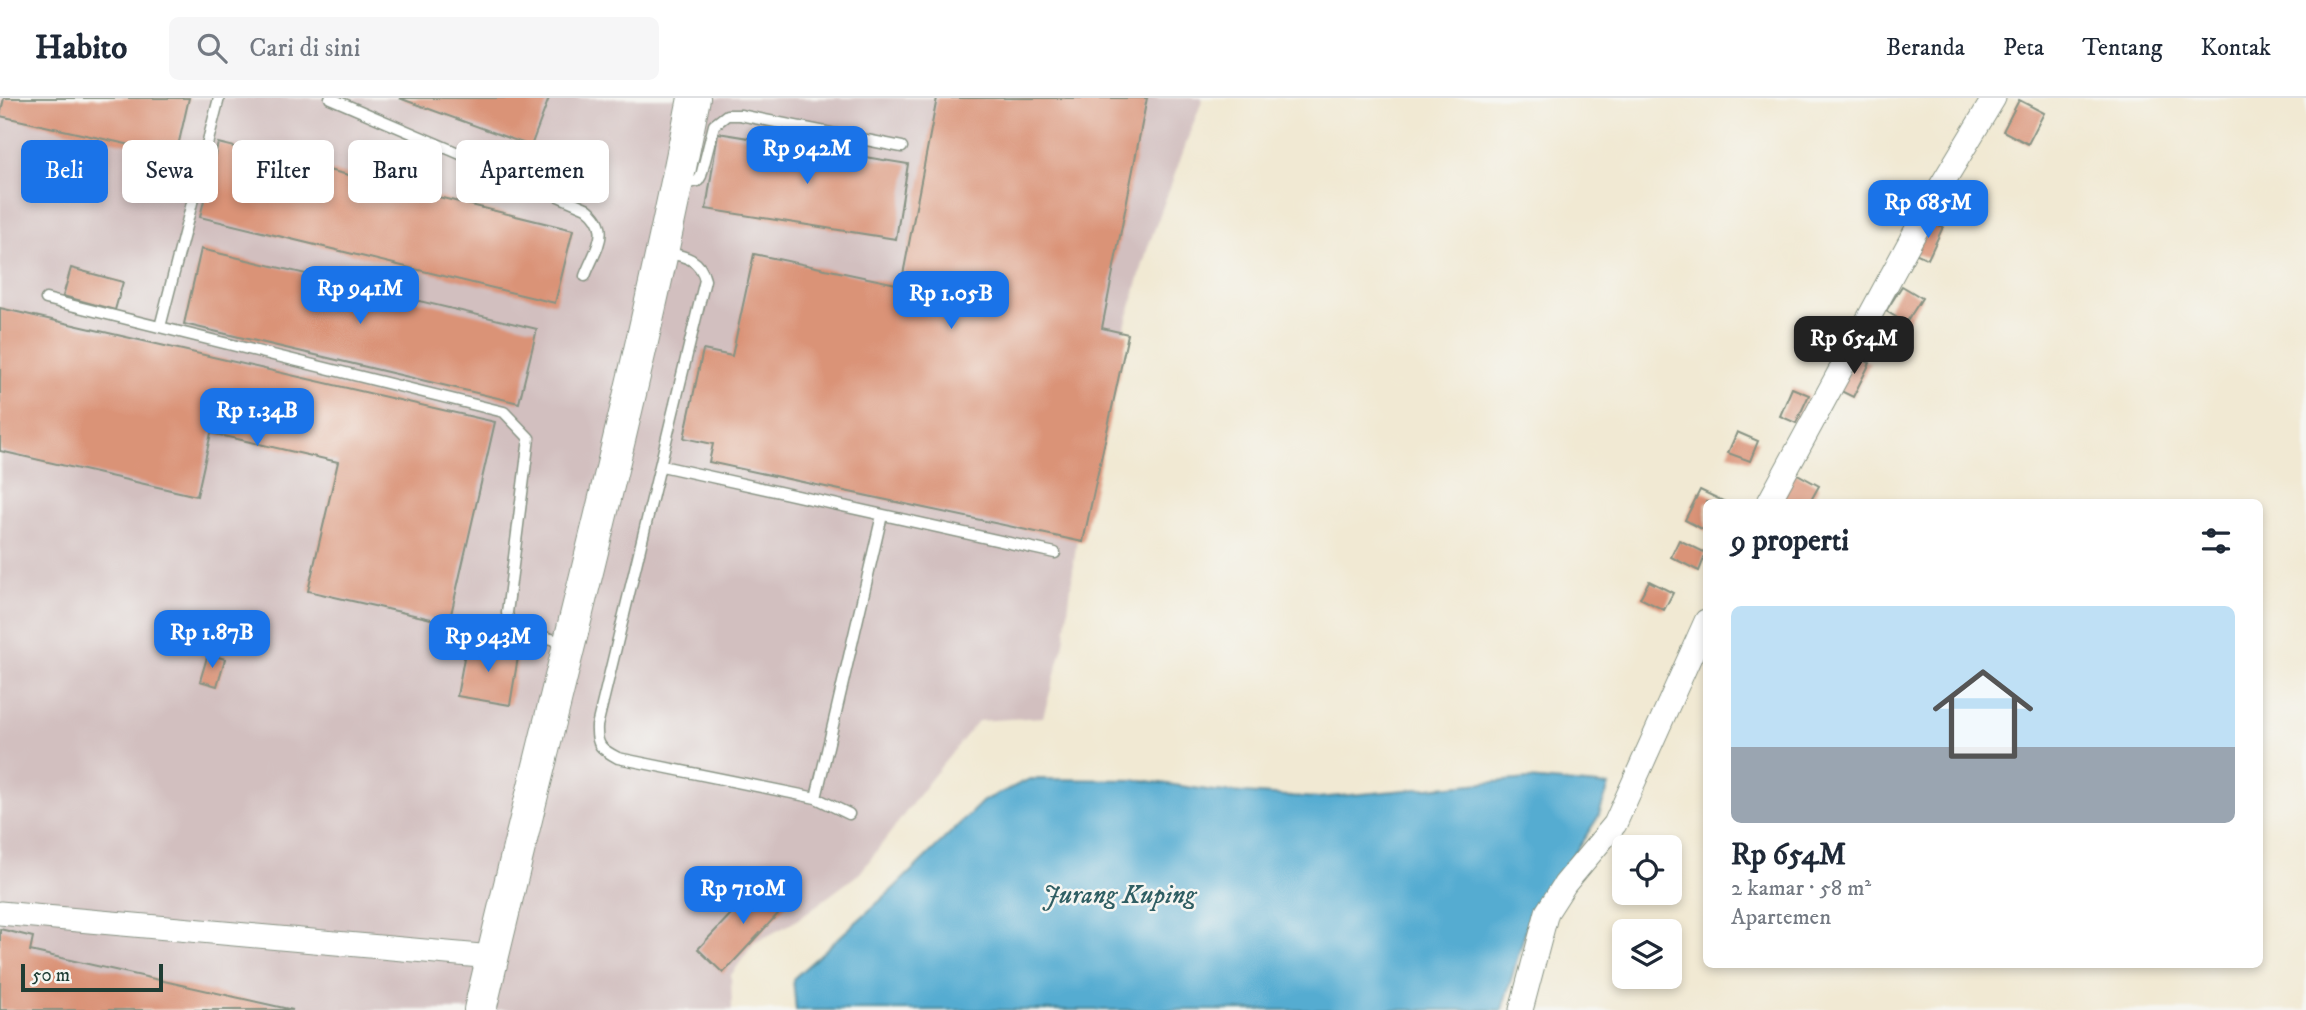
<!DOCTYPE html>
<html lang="id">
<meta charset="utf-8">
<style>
body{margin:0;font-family:"IM FELL DW Pica",serif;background:#f6f6f7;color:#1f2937;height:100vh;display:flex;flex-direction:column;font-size:26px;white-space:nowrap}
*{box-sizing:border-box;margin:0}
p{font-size:23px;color:#747a83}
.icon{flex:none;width:38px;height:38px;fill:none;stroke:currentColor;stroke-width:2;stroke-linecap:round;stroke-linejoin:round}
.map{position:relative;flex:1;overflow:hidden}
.details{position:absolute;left:1703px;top:401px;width:560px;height:469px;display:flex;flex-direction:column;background:#fff;border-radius:10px;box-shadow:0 4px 10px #0003}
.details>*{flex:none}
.guide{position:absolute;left:21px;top:42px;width:665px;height:63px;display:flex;gap:14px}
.tools{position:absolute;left:1612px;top:737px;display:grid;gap:14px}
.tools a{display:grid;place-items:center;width:70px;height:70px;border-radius:10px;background:#fff;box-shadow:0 4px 10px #0003;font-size:35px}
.scale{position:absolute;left:21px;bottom:18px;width:142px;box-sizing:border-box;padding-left:7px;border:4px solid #1f3d34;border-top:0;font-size:19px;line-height:24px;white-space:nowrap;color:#1f3d34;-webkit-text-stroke:5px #f6f6f2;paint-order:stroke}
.price{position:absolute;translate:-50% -60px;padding:0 16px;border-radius:14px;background:#1a73e8;color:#fff;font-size:23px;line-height:46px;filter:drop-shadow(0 2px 4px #0008)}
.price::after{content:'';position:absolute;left:50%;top:42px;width:21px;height:16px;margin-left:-10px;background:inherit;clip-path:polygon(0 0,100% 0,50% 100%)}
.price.on{background:#222;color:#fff}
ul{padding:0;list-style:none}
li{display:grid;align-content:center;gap:14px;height:371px;padding:0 28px}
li+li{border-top:2px solid #e0e1e3}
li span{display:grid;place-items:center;height:217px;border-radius:10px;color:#555}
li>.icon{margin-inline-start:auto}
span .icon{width:126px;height:126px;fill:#fffc;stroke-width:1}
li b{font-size:30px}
h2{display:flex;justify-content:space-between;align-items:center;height:84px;padding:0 28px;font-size:30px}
.pill{padding:0 24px;border-radius:10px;background:#fff;box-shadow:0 4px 10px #0003;font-size:24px;line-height:63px}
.pill.on{background:#1a73e8;color:#fff}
header{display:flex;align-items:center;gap:42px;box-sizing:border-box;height:98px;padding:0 35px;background:#fff;border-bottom:2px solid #e0e1e3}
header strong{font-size:33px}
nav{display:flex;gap:38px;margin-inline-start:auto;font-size:24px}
.search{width:490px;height:63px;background:#f6f6f7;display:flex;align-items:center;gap:18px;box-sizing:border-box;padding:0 24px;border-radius:10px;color:#747a83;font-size:26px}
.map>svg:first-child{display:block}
.industrial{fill:#d2bfbf}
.water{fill:#54acd1;stroke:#3a7482;stroke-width:2}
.building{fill:#da9377}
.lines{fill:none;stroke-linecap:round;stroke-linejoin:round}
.lane-casing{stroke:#889384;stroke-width:13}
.street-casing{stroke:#889384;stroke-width:25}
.secondary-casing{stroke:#889384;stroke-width:34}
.lane{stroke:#fff;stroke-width:10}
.street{stroke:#fff;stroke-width:23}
.secondary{stroke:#fff;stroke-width:32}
.labels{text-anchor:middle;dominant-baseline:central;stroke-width:5;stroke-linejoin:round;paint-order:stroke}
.water-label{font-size:26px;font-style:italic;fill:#2f5e63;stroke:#f6f6f2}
</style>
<header>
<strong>Habito</strong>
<div class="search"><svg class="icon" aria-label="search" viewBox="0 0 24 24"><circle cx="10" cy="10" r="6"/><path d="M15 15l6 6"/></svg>Cari di sini</div>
<nav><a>Beranda</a><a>Peta</a><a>Tentang</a><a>Kontak</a></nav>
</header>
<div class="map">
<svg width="2306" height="912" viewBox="0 0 2306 912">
<rect width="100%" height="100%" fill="#f6f6f2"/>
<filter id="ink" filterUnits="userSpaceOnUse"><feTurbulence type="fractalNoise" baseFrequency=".0143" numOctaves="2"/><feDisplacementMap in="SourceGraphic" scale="14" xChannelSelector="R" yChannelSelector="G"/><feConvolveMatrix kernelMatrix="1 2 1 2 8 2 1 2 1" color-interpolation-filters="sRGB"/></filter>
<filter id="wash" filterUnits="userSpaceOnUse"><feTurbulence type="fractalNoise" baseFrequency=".00686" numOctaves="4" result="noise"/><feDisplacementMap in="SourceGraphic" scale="28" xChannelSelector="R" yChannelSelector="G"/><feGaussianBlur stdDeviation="1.57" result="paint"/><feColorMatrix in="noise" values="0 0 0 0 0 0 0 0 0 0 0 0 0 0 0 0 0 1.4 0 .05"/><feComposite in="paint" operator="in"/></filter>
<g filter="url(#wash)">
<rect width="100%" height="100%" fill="#f1e9d3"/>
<path class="industrial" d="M0,0H1203L1148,149L1087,359L1064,545L1043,619L978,623L930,682L860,775L794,824L754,845L731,877L732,912H0Z"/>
<path class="water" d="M1030,681L1141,682L1214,693L1317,700L1528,681L1609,688L1598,719L1526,831L1502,912H796L793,881L893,791L983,703Z"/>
<g id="blocks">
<path class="building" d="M4,0H189L176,57L0,18Z
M399,0H549L531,48Z
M937,0H1147L1102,230L1128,236L1083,444L709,364L713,346L684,340L703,252L732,258L754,156L901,187Z
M2019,2L2044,15L2028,46L2003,33Z
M718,35L908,66L896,141L706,111Z
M218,45L573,132L555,205L200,119Z
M1928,122L1943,129L1928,161L1913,154Z
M201,151L537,231L519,305L184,226Z
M71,170L123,184L115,212L63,198Z
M1902,188L1922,200L1906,225L1886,213Z
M0,210L495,324L449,525L308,493L338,364L211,335L197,398L0,353Z
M1856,258L1870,265L1853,299L1839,292Z
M1792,290L1809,297L1796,325L1780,318Z
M1737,334L1758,343L1750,363L1728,355Z
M1792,373L1819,388L1810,404H1774Z
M1700,392L1725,404H1706V433L1685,422Z
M1679,442L1706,455L1699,473L1671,459Z
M1649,483L1673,495L1664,512L1640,500Z
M467,544L519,553L510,607L457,598Z
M208,556L225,561L217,588L200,583Z
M764,781L789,804L723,875L698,851Z
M0,831L33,839L30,853L293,912H0Z"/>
</g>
</g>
<g filter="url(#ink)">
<use href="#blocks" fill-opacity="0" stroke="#889384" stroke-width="2"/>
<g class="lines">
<defs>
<path id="lane" d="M330,0L586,110C614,131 595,151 585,178
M681,87L698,83L701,78L714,27L727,17H740L902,49
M664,154C684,158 700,160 705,182L597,628C596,648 601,651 618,660L816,700L849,716
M46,201L504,314L529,340L507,515L509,524L530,535L566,545
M160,229L219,0
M662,368L1055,455
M816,700L882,417"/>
<path id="street" d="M1769,404L1933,101L1994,0
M0,815L492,859
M1521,912L1547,814L1565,786L1615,726L1706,523"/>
<path id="secondary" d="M480,912C551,608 634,307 694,0"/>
</defs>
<use href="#lane" class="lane-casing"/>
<use href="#street" class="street-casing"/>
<use href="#secondary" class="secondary-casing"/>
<use href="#lane" class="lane"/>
<use href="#street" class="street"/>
<use href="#secondary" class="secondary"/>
</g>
</g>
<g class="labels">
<g class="water-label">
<text x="1119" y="797">Jurang Kuping</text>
</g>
</g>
</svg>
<div class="tools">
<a><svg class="icon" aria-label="locate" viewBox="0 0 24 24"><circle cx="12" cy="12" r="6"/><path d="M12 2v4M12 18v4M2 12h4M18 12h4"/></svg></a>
<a><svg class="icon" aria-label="layers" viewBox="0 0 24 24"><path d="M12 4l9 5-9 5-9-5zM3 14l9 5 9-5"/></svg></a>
</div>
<div class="scale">50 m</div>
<b class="price" style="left:807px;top:88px">Rp 942M</b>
<b class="price" style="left:1928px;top:142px">Rp 685M</b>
<b class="price" style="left:360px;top:228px">Rp 941M</b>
<b class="price" style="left:951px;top:233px">Rp 1.05B</b>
<b class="price on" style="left:1854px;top:278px">Rp 654M</b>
<b class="price" style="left:257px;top:350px">Rp 1.34B</b>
<b class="price" style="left:212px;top:572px">Rp 1.87B</b>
<b class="price" style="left:488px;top:576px">Rp 943M</b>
<b class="price" style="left:743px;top:828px">Rp 710M</b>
<div class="guide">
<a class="pill on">Beli</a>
<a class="pill">Sewa</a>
<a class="pill">Filter</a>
<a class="pill">Baru</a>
<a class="pill">Apartemen</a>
</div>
<section class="details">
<h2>9 properti<svg class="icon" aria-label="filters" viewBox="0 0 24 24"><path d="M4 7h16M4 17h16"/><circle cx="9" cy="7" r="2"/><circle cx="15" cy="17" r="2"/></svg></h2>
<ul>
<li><span style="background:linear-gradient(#bfe0f5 65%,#9aa5b1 0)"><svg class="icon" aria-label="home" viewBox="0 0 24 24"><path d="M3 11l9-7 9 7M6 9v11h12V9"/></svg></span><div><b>Rp 654M</b><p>2 kamar · 58 m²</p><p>Apartemen</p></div></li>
</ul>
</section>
</div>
